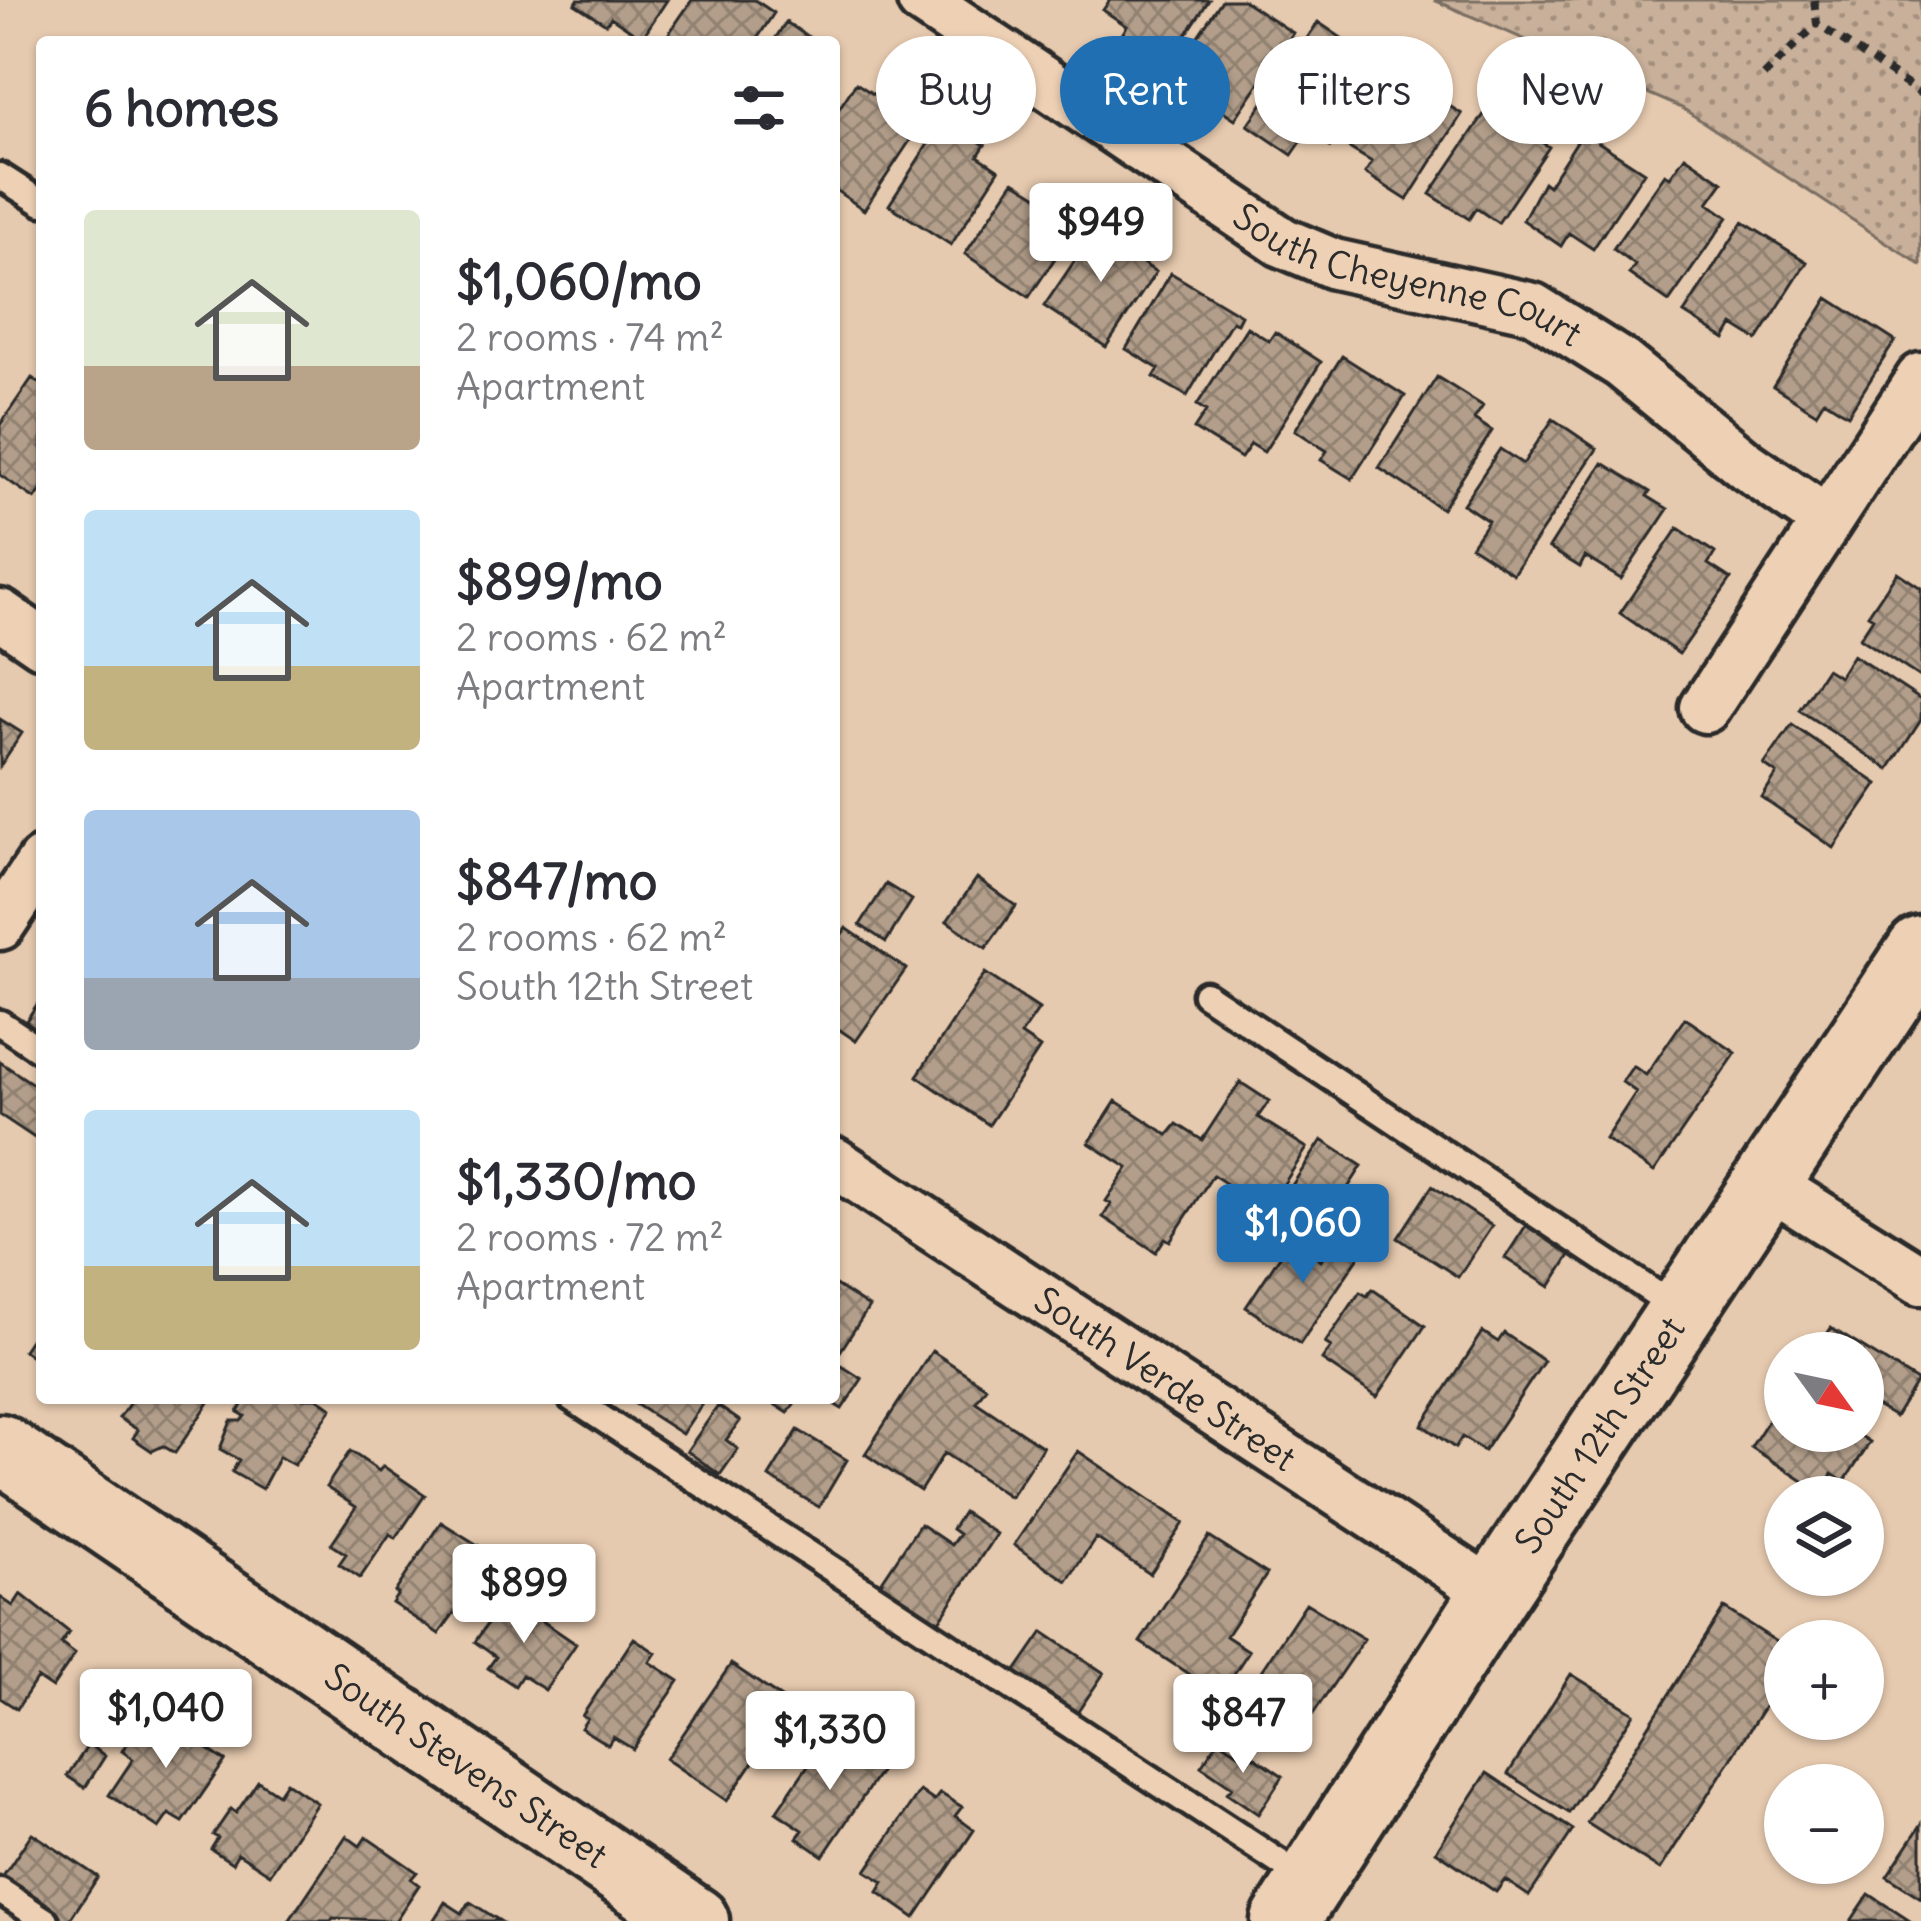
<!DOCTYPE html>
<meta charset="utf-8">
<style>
body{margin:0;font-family:Delius,sans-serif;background:#f2f2f3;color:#2b2b33;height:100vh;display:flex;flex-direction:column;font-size:45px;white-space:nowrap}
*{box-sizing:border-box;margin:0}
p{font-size:39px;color:#7c7c81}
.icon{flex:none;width:66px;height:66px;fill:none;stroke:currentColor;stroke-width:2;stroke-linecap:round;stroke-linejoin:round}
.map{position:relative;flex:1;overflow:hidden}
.panel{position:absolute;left:36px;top:36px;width:804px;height:1368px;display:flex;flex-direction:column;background:#fff;border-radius:12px;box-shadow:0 3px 9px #0004}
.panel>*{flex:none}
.top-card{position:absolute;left:876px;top:36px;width:864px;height:108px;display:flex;gap:24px}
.needle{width:78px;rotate:123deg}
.buttons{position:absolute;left:1764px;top:1332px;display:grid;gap:24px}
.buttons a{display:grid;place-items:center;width:120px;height:120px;border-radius:50%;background:#fff;box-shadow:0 3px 9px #0004;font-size:60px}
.price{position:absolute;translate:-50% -102px;padding:0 27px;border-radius:12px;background:#fff;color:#222;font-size:39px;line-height:78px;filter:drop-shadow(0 3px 6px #0008)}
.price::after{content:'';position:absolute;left:50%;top:72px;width:36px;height:27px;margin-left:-18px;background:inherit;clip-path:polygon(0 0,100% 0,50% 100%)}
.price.selected{background:#1f6fb2;color:#fff}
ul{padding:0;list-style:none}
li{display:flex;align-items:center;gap:36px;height:300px;padding:0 48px}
li span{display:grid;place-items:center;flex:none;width:336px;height:240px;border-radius:12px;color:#555}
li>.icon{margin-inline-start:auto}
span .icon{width:144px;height:144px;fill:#fffc;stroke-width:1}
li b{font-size:51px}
h2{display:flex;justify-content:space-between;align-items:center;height:144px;padding:0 48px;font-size:51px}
.chip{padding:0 42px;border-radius:54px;background:#fff;box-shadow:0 3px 9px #0004;font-size:42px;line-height:108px}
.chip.selected{background:#1f6fb2;color:#fff}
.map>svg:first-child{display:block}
.park{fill:url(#park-dots);stroke:#7a6e62;stroke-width:3}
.building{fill:url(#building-cross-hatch);stroke:#2b2b2b;stroke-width:3}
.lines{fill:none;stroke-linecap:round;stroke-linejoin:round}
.service-casing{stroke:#2b2b2b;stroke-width:33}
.minor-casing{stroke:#2b2b2b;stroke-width:57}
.secondary-casing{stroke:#2b2b2b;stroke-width:75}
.path{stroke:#2b2b2b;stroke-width:8;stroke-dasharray:9 9;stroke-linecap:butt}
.service{stroke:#eed1b5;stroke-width:24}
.minor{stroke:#eed1b5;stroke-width:48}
.secondary{stroke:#eed1b5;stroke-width:66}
.labels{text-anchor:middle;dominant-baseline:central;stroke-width:9;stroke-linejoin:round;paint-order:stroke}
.street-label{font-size:36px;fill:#2b2b2b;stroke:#eed1b5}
</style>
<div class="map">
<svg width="1921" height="1921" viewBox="0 0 1921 1921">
<defs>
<pattern id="park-dots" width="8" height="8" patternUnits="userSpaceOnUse" patternTransform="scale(3)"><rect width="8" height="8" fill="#c8b09a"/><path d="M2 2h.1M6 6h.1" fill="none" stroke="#a38f7e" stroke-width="1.8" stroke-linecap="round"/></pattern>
<pattern id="building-cross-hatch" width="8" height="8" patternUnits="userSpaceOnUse" patternTransform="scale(3)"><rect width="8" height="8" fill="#b29e8a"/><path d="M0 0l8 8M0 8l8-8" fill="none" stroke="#918171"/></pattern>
</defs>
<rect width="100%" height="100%" fill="#e6caaf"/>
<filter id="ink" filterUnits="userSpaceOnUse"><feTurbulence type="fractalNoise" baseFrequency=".00833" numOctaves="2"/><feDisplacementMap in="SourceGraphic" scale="24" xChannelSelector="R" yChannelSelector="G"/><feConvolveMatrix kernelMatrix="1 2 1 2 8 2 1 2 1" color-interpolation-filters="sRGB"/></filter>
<g filter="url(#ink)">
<path class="park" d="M1434,0H1921V265L1682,108Z"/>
<path class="building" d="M578,0H667L642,38L611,17L606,24L575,4Z
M692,0H755L774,13L755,42H663Z
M1110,0H1209L1165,67L1120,38L1127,26L1103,10Z
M1222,0H1243L1293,33L1235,119L1195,92L1201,81L1178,66Z
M786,22L816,42H773Z
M1318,22L1384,67L1330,147L1308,132L1292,155L1248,125Z
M1397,73L1462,114L1407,200L1365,173L1372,162L1349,148Z
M890,81L931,109L864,210L834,189V116L856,83L879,98Z
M1489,107L1549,147L1498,223L1476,208L1469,219L1430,194Z
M944,119L985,145L978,156L999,170L951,245L889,205Z
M1583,132L1644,172L1593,249L1569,233L1561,246L1523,220L1543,182L1548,186Z
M1685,156L1723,182L1708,203L1728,217L1669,302L1629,274L1635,265L1613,249L1665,174L1670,177Z
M1014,181L1038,196L1045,185L1086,212L1029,297L965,254Z
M1101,222L1141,248L1135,258L1156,272L1106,347L1044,306Z
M1743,222L1807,262L1757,340L1733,325L1725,339L1684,313Z
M1171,273L1241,315L1237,323L1232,321L1187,396L1154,377L1159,369L1126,349Z
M1828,298L1895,341L1848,415L1824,400L1816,413L1773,386Z
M1247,327L1269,341L1275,332L1321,362L1264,452L1251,444L1241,458L1194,429L1206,411L1197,405Z
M1342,356L1405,396L1352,479L1321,460L1327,451L1295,430Z
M1437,377L1483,406L1474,419L1492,431L1442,509L1379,468Z
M32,378L42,385V489L35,499L0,475V425Z
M1553,419L1597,449L1513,574L1471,546L1488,521L1463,504L1500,449L1523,464Z
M1603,463L1650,492L1647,496L1668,509L1621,579L1585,557L1580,567L1549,548Z
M1678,528L1715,553L1708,564L1731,579L1679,654L1620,613Z
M1897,572L1921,588V678L1860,638L1873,618L1868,615Z
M1853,655L1921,700V720L1889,769L1799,710L1826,669L1839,677Z
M0,719L22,733L0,766Z
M1792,725L1878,784L1834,848L1762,798L1777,774L1764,765Z
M977,878L1016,906L986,948L947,921Z
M886,884L912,900L886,942L860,925Z
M846,928L906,969L856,1041L834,1026V946Z
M985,973L1039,1009L1021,1035L1040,1048L989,1125L917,1076Z
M42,997V1033L26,1021Z
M1685,1018L1736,1053L1654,1172L1605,1139L1636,1092L1622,1082L1633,1066L1646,1075Z
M0,1062L42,1090V1143L0,1115Z
M1240,1082L1269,1101L1258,1117L1307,1148L1267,1210L1213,1175L1170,1241L1165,1238L1156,1252L1103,1217L1111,1204L1106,1201L1128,1168L1089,1143L1116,1101L1168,1135L1177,1124L1202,1140Z
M1322,1140L1362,1166L1324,1225L1283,1199Z
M1432,1186L1492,1226L1458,1277L1398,1238Z
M1527,1224L1572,1252L1550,1287L1505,1258Z
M1339,1232L1364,1249L1300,1344L1246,1307L1291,1239L1321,1260Z
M834,1284L869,1307L834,1361L862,1379L842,1409L824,1398H834Z
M1372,1289L1425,1326L1377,1397L1322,1360L1331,1347L1325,1343L1360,1292L1367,1296Z
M42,1322V1363L23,1350Z
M1831,1328L1917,1381L1895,1417L1873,1404L1867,1412L1863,1410V1353H1815Z
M1483,1332L1498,1342L1504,1333L1544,1361L1484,1451L1462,1437L1455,1448L1422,1425Z
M932,1351L986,1387L976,1402L1043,1447L1010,1497L944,1453L920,1491L865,1454Z
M1785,1394V1431H1853L1870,1442L1844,1482L1832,1474L1820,1492L1751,1447Z
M133,1398H212L175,1453L163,1446L152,1451L133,1438L138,1430L119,1418Z
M246,1398H317L332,1408L294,1465L279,1457L262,1489L232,1472L239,1460L220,1449L231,1421H241L245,1416L238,1412Z
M626,1398H706L682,1434Z
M765,1398H798L788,1413Z
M718,1406L740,1421L726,1440L738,1449L720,1475L687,1451Z
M798,1430L847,1460L819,1507L769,1477Z
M350,1451L379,1471L383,1466L425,1495L396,1538L390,1534L360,1578L339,1564L346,1554L331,1544L356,1507L326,1487Z
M1078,1451L1184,1523L1150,1574L1096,1538L1067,1581L1014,1545Z
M963,1512L996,1534L934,1629L876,1590L920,1524L951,1545L959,1534L952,1529Z
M441,1522L495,1556L439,1634L392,1603L398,1594L395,1592Z
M1209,1537L1267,1574L1226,1636L1249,1651L1220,1695L1140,1642Z
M21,1594L69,1632L61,1644L75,1654L52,1688L37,1678L17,1709L0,1698V1597L13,1606Z
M506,1596L576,1644L545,1690L522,1675L515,1686L488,1668L496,1657L475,1642Z
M1306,1603L1364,1639L1313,1714L1303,1707L1295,1719L1274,1705L1281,1693L1257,1677Z
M1724,1608L1785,1647V1674L1660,1870L1587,1823Z
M1043,1632L1104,1673L1071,1722L1009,1681Z
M634,1638L656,1653L650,1662L679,1681L633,1749L613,1737L608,1745L581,1728L587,1719L582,1716Z
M731,1664L790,1704L786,1710L794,1716L774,1745L768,1740L727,1801L666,1759Z
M1571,1674L1634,1713L1569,1813L1508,1774Z
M167,1707L195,1726L189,1737L225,1761L183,1822L169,1814L159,1828L109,1795L133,1759L122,1751L133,1733L145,1741Z
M826,1739L848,1754L854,1744L871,1755L874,1750L888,1760L823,1856L797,1838L803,1830L776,1812Z
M1219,1740L1249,1760L1252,1755L1283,1776L1258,1814L1227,1793L1232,1787L1201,1766Z
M89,1744L105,1756L85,1788L67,1776Z
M1487,1773L1573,1830L1529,1896L1505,1880L1496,1892L1436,1851Z
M258,1781L278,1794L286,1782L317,1803L270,1874L238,1853L232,1863L211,1849L218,1838L213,1835L231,1809L236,1813Z
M920,1791L934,1801L940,1793L962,1807L955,1816L974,1830L915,1918L878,1892L884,1882L866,1871Z
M1921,1825V1898L1887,1876Z
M32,1833L98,1877L69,1921H55L0,1881Z
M346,1836L360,1846L366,1837L417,1872L411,1879L419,1885L395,1921L333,1918L331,1921H289Z
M1869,1894L1910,1921H1851Z
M445,1902L462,1913L470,1902L500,1921H433Z"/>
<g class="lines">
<defs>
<path id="service" d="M0,176L42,203
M1205,994L1680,1310
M0,1023L42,1051
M571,1398L1308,1881
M0,1891L46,1921"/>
<g id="minor">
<path id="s1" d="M922,0L1282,242L1334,264L1533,308L1622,364L1747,466L1827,521"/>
<path d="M0,614L42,643"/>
<path d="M1705,708L1921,378"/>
<path d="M0,925L42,862"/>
<path id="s2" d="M834,1162L1494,1594"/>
<path d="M1767,1183L1921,1280"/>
</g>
<g id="secondary">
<path id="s3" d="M0,1448L695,1921"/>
<path id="s4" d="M1285,1921L1494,1594L1921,950"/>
</g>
</defs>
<use href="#service" class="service-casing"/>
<use href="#minor" class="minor-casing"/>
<use href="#secondary" class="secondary-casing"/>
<path class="path" d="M1814,0L1817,24L1921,94
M1764,76L1817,24"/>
<use href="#service" class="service"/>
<use href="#minor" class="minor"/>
<use href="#secondary" class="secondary"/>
</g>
</g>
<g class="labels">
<g class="street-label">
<text stroke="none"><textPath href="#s1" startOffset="564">South Cheyenne Court</textPath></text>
<text stroke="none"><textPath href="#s2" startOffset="396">South Verde Street</textPath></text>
<text stroke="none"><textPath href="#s4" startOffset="579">South 12th Street</textPath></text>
<text stroke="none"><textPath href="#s3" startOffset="564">South Stevens Street</textPath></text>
</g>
</g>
</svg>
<div class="buttons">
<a><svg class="needle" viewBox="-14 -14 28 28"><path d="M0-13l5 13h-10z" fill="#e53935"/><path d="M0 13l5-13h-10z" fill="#7c7c81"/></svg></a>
<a><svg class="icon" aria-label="layers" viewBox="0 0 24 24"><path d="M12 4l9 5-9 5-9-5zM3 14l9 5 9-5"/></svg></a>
<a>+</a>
<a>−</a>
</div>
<b class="price" style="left:1101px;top:285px">$949</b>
<b class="price selected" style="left:1303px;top:1286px">$1,060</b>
<b class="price" style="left:524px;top:1646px">$899</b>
<b class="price" style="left:166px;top:1771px">$1,040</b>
<b class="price" style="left:1243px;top:1776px">$847</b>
<b class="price" style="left:830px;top:1793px">$1,330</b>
<div class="top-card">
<a class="chip">Buy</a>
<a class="chip selected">Rent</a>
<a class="chip">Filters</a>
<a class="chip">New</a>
</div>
<section class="panel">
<h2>6 homes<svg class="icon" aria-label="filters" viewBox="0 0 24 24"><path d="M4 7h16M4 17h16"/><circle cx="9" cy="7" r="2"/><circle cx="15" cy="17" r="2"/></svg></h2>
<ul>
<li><span style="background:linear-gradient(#dfe7d0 65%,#b9a48a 0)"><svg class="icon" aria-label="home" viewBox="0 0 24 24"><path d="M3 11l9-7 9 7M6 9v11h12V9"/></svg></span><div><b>$1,060/mo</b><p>2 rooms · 74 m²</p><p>Apartment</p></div></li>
<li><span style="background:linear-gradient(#bfe0f5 65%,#c2b280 0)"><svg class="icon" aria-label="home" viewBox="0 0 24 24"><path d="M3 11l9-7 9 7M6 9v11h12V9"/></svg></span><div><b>$899/mo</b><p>2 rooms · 62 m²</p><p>Apartment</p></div></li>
<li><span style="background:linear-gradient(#a9c7e8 70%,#9aa5b1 0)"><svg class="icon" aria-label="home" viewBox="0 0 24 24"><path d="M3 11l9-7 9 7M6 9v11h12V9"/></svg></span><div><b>$847/mo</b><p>2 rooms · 62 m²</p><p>South 12th Street</p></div></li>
<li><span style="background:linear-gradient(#bfe0f5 65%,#c2b280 0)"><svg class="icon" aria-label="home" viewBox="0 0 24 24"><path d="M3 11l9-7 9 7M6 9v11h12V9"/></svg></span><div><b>$1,330/mo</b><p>2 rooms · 72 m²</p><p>Apartment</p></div></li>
</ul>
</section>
</div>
